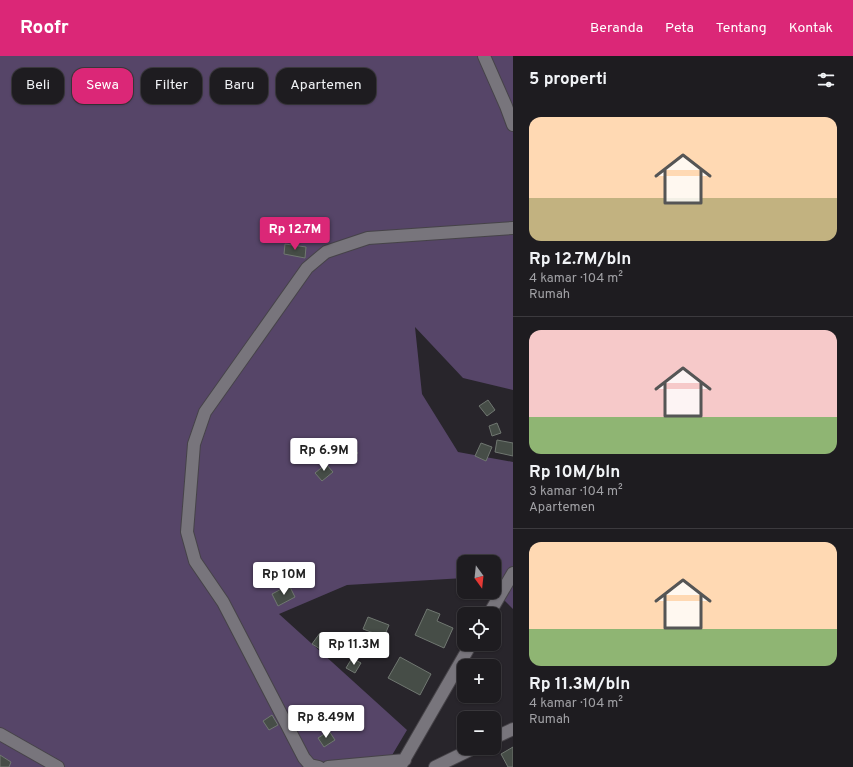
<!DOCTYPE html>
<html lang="id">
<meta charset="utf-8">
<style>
body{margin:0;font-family:Overpass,sans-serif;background:#2b292d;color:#f1f3f6;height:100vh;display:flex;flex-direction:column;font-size:15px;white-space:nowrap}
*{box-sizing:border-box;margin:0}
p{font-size:13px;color:#a1a1a5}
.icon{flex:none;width:22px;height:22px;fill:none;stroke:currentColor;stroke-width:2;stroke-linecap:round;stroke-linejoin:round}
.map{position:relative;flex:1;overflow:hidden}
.details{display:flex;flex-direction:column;background:#1e1c20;width:340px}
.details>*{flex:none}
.top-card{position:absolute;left:12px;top:12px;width:380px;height:36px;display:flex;gap:8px}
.needle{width:26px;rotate:165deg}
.controls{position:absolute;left:457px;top:499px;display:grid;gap:8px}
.controls a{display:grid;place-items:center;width:44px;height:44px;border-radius:8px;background:#1e1c20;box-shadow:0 1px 3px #0004,0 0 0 1px #3c3a3e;font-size:20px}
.price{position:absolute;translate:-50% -34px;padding:0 9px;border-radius:4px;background:#fff;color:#222;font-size:13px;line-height:26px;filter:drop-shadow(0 1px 2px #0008)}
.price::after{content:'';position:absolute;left:50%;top:24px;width:12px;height:9px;margin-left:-6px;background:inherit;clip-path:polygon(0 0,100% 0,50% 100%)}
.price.selected{background:#db2777;color:#fff}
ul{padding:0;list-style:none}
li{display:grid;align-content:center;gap:8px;height:212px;padding:0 16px}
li+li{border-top:1px solid #3c3a3e}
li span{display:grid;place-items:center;height:124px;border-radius:12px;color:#555}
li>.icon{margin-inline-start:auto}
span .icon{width:72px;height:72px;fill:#fffc;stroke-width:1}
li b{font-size:17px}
h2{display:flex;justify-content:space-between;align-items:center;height:48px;padding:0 16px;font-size:17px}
.chip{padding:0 14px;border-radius:12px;background:#1e1c20;box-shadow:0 1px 3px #0004,0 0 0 1px #3c3a3e;font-size:14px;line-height:36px}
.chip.selected{background:#db2777;color:#fff}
header{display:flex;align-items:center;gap:24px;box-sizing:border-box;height:56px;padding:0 20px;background:#db2777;color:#fff}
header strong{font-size:19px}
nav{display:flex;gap:22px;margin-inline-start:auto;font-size:14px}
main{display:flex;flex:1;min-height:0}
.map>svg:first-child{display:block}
.green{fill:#564568}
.building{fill:#464d47;stroke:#707771}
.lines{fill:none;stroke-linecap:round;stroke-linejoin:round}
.minor-casing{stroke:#464348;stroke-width:14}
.minor{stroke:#78757c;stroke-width:12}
</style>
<header>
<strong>Roofr</strong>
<nav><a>Beranda</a><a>Peta</a><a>Tentang</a><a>Kontak</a></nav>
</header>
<main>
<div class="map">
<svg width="513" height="711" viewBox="0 0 513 711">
<rect width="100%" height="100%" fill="#28252b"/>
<path class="green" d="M0,0H513V334L463,322L415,271L422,338L458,396L513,406V553L494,534V506H464V522L347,529L279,558L407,674L385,711H0Z"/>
<path class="building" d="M285,188L306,191L305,202L284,198Z
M488,344L495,354L487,360L479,350Z
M497,367L501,377L492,380L489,370Z
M497,384L513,387V400L495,396Z
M481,387L492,391L486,405L475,400Z
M351,389L358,397L349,405L342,397Z
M326,408L333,416L322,425L315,417Z
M289,529L295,541L278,550L272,538Z
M427,553L440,558L437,565L453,572L444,592L415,579Z
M368,561L389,569L384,581L363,573Z
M320,577L332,585L325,596L312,588Z
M400,601L431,618L420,639L388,622Z
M352,602L361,607L355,617L346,612Z
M272,659L278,669L269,674L263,665Z
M329,675L335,684L324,691L318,682Z
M513,691V711H508L501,698Z
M0,699L11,706L9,711H0Z"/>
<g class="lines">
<defs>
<path id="minor" d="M484,0L506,50L513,69
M489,558L513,517
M0,678L58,711
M494,682L513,673
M319,711L310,709L304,702L223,546L195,505L187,476L194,388L205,356L307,212L326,196L368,182L513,172
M328,711L405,704
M400,711L471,588
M435,711L474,692"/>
</defs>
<use href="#minor" class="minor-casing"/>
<use href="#minor" class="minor"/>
</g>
</svg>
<div class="controls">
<a><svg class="needle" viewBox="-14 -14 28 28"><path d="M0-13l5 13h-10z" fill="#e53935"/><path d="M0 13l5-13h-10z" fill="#a1a1a5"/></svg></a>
<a><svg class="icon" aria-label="locate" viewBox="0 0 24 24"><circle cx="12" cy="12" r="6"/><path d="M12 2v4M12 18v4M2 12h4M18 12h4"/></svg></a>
<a>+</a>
<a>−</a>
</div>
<b class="price selected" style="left:295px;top:195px">Rp 12.7M</b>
<b class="price" style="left:324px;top:416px">Rp 6.9M</b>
<b class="price" style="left:284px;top:540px">Rp 10M</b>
<b class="price" style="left:354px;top:610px">Rp 11.3M</b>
<b class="price" style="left:326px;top:683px">Rp 8.49M</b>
<div class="top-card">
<a class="chip">Beli</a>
<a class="chip selected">Sewa</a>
<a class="chip">Filter</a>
<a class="chip">Baru</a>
<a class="chip">Apartemen</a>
</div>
</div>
<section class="details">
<h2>5 properti<svg class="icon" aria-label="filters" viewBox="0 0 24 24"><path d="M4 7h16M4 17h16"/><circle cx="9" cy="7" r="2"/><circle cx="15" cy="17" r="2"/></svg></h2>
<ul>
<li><span style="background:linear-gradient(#ffd9b3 65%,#c2b280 0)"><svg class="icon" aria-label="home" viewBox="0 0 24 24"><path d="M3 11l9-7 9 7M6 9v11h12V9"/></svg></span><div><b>Rp 12.7M/bln</b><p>4 kamar · 104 m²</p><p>Rumah</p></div></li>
<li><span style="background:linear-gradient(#f6c9c9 70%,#8fb573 0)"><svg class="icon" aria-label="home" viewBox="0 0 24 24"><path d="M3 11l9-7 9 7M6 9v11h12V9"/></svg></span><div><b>Rp 10M/bln</b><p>3 kamar · 104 m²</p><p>Apartemen</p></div></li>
<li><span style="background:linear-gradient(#ffd9b3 70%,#8fb573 0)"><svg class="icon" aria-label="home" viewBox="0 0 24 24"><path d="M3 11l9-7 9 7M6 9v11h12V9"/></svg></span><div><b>Rp 11.3M/bln</b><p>4 kamar · 104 m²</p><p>Rumah</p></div></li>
</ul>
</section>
</main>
